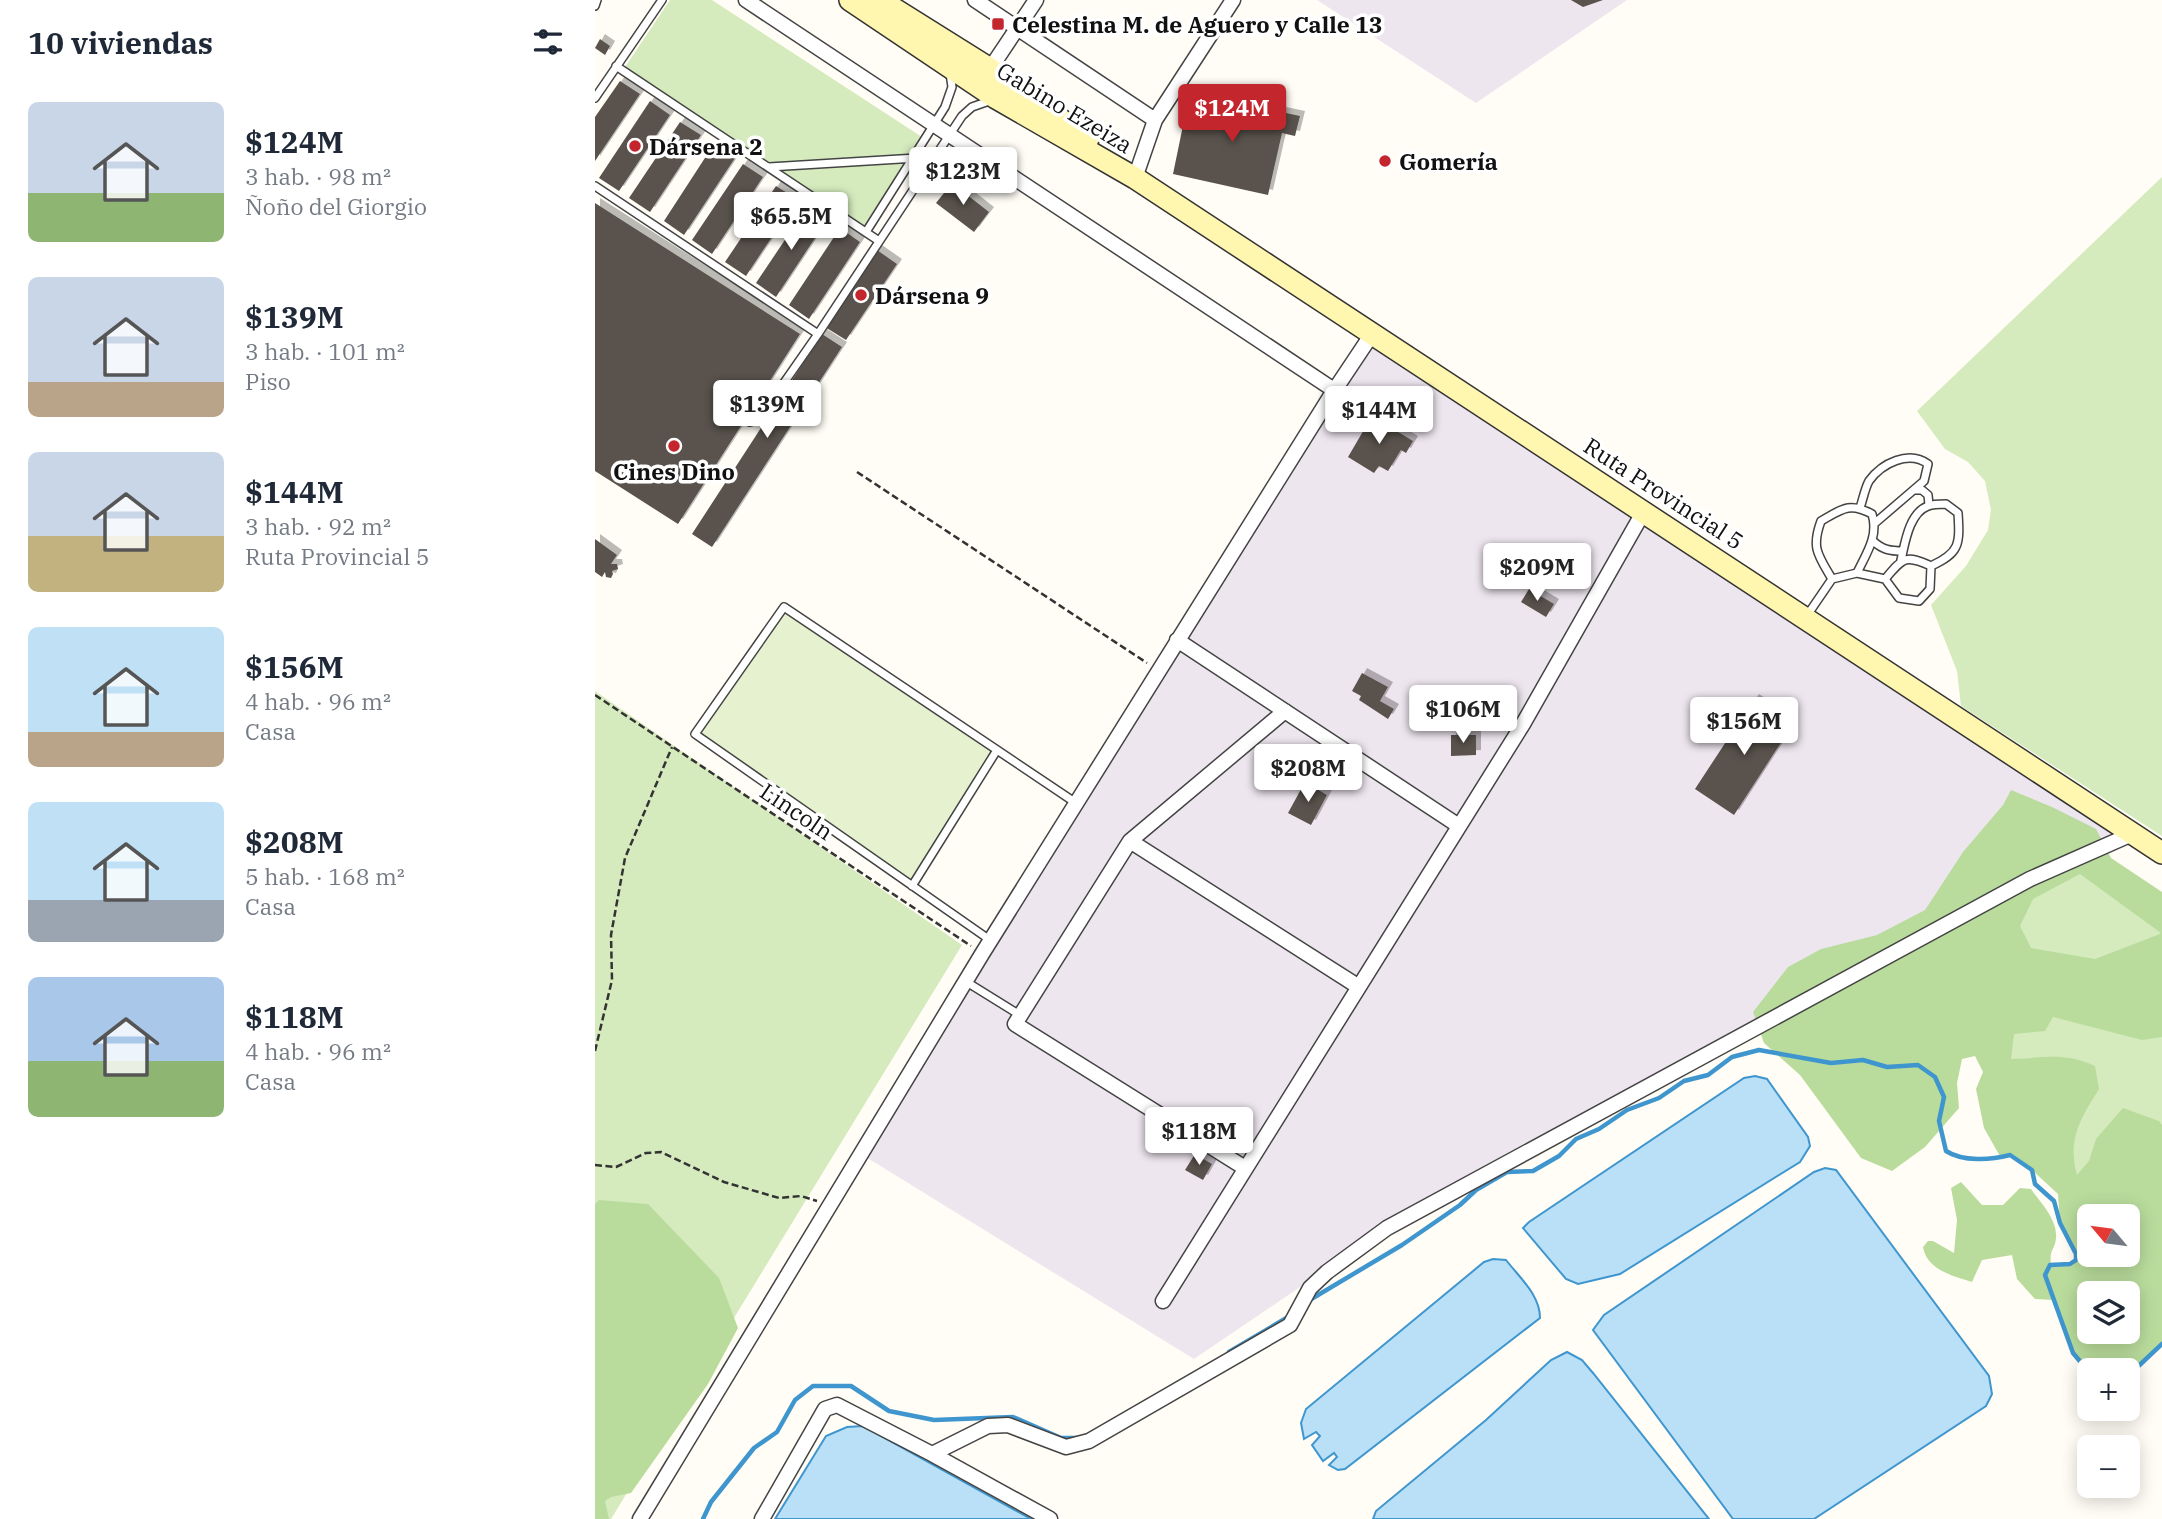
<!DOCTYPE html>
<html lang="es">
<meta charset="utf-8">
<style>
body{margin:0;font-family:"IBM Plex Serif",serif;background:#f6f6f7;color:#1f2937;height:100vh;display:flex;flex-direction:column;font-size:26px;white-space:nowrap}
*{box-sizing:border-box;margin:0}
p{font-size:23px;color:#747a83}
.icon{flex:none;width:38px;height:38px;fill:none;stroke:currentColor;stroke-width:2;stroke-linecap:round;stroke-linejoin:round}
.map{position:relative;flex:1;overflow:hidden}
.sheet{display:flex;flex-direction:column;background:#fff;width:595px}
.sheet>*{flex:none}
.needle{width:46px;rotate:299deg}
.buttons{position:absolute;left:1482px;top:1204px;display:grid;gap:14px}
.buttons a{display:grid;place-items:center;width:63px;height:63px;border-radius:10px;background:#fff;box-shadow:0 4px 18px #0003;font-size:35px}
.price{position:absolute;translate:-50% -60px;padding:0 16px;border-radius:7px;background:#fff;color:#222;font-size:23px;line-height:46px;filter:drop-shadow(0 2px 4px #0008)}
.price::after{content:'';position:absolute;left:50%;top:42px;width:21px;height:16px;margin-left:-10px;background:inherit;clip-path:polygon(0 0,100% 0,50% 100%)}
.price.selected{background:#c4262e;color:#fff}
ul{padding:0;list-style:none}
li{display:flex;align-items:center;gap:21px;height:175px;padding:0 28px}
li span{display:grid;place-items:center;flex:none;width:196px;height:140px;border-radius:10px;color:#555}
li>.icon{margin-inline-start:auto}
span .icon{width:84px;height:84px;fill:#fffc;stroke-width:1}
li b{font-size:30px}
h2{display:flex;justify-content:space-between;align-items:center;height:84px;padding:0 28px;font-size:30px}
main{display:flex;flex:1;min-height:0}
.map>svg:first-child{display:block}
.industrial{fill:#eee6ef}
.green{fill:#d5ebbd}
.forest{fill:#b9dc9c;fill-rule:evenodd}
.pitch{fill:#e6f2cf}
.water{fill:#b9e0f7;stroke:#3f96cf;stroke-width:2}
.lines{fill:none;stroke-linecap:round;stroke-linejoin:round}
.stream{stroke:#3f96cf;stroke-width:4.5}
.building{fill:#5a524d;filter:url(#shadow)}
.service-casing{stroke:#444;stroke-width:10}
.minor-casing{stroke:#444;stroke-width:17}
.secondary-casing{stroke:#333;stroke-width:24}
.path{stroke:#333;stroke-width:2.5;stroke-dasharray:7 3.5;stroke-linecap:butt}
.service{stroke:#fff;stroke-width:7}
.minor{stroke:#fff;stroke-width:14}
.secondary{stroke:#fff6b0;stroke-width:21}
.poi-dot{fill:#c4262e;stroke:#fff;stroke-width:2.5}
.labels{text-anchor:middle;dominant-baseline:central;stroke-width:7;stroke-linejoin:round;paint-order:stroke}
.poi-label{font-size:23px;font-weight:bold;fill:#111;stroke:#fff;text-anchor:start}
.street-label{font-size:23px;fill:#111;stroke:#fff}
</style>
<main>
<section class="sheet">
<h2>10 viviendas<svg class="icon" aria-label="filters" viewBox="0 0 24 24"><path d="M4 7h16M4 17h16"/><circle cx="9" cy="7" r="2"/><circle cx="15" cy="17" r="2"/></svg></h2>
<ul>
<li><span style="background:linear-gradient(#c9d6e8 65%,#8fb573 0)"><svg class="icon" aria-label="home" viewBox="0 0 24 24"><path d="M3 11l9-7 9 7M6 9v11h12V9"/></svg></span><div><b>$124M</b><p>3 hab. · 98 m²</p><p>Ñoño del Giorgio</p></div></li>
<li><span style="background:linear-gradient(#c9d6e8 75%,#b9a48a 0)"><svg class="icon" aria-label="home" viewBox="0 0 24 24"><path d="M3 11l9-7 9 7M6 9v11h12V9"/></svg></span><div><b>$139M</b><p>3 hab. · 101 m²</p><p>Piso</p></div></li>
<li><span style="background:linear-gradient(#c9d6e8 60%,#c2b280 0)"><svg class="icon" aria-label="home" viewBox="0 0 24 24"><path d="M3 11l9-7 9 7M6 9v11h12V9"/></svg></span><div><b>$144M</b><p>3 hab. · 92 m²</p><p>Ruta Provincial 5</p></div></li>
<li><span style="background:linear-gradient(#bfe0f5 75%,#b9a48a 0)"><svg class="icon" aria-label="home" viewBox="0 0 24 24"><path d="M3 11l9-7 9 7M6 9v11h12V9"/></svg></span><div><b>$156M</b><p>4 hab. · 96 m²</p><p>Casa</p></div></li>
<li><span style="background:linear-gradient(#bfe0f5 70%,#9aa5b1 0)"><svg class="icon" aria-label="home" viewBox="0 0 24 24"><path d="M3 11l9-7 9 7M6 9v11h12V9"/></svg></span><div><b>$208M</b><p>5 hab. · 168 m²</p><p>Casa</p></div></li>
<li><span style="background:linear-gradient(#a9c7e8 60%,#8fb573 0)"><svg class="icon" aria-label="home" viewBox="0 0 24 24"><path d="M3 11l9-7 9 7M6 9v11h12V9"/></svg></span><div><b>$118M</b><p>4 hab. · 96 m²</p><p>Casa</p></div></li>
</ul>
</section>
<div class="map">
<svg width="1567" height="1519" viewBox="0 0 1567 1519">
<defs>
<filter id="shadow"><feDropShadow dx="5" dy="-5" stdDeviation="0" flood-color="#0004"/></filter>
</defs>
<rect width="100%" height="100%" fill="#fffdf5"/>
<path class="industrial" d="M722,0H1032L881,103Z
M777,334L1537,834L792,1228L599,1359L266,1154Z"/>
<path class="green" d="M75,0H117L330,139L271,232L28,70Z
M1567,177V836L1366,706L1362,671L1336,605L1371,566L1393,530L1396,510L1390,481L1373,462L1350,449L1322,411Z
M0,691L367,945L16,1519H0Z
M1482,865L1567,921V1216L1482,1198L1398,1054L1406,916Z"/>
<path class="forest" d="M1416,790L1457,807L1501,829L1516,858L1567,892V1037L1547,1040L1458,1017L1450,1031L1419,1034L1416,1059C1447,1058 1470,1052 1500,1066L1504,1089C1486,1118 1472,1139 1482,1175L1494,1161L1501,1139L1528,1108L1564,1121L1567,1125V1344L1533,1376V1370H1494V1372L1478,1353L1459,1300L1440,1299L1422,1279L1417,1255L1387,1260L1377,1282C1358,1276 1332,1270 1328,1247L1333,1241H1338L1359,1253L1362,1220L1356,1188L1366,1182L1387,1205H1408L1425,1188L1436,1189C1446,1203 1463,1220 1461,1238C1460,1250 1454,1249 1456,1264H1475L1481,1260V1254L1465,1223L1463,1194L1437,1170L1415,1155L1406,1158L1389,1128L1381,1089L1388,1072L1380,1056L1367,1059L1362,1083L1364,1108L1330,1147L1297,1171L1266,1158L1205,1075L1169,1043L1158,1012L1193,967L1226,949L1282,935L1330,910L1368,852L1408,805ZM1485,874L1566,933L1565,934L1500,959L1436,948L1425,926L1438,899ZM1494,1216H1533V1255H1494ZM1494,1293H1533V1332H1494Z
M4,1200L53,1204L124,1278L143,1328L113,1384L36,1493L16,1497L10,1501L14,1519H0V1204Z"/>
<path class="pitch" d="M189,607L402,750L317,886L100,734Z"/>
<path class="water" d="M1160,1076L1172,1079L1213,1137L1215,1146L1205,1162L1025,1274L983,1284L971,1279L928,1228L934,1222L1149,1078Z
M1230,1168L1241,1170L1394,1376L1397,1394L1391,1406L1219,1519H1138L998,1330L1009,1315L1219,1172Z
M898,1259L911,1260C925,1278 945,1295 945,1318L750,1469L743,1470L734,1465L742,1457L739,1453L728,1461L717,1445L725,1436L721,1432L709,1439L706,1423L711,1409L889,1262Z
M972,1352L987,1360L998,1373L1114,1519H778L781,1511L891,1420L956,1360Z
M268,1426L436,1519H180L231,1436L252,1427Z"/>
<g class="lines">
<path class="stream" d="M713,1301L807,1245L865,1205L881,1190L912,1172L938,1171L964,1156L981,1139L1004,1129L1032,1110L1064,1098L1089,1081L1113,1075L1137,1057L1164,1050L1236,1063L1268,1060L1292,1067L1323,1065L1340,1077L1349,1097L1344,1121L1351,1151C1368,1162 1396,1160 1415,1155L1437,1170L1440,1184L1459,1201L1465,1223L1481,1254V1260L1475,1264L1455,1265L1450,1275L1478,1353L1494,1372
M634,1352L693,1317
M1533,1376L1567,1344
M108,1519L116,1502L159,1448L182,1432L200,1400L218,1386H256L294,1411L339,1420L418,1417L466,1438H484"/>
</g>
<path class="building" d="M976,0H1008L988,7Z
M5,39L15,46L10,55L0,48Z
M25,81L45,94L0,161V117Z
M604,94L705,116L700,136L687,133L673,195L578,174L591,111L600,113Z
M55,101L75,115L24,191L4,178Z
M85,122L106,135L55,212L34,198Z
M119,144L140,158L89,235L69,221Z
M148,164L168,177L117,254L97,240Z
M357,183L394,212L379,232L341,203Z
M181,186L202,199L151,276L130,262Z
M0,203L205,334L83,524L0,471Z
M212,207L232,220L181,297L161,283Z
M245,228L265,242L214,319L194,305Z
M282,250L302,264L251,340L230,327Z
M227,334L247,347L117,547L97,534Z
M777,416L818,441L811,453L806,450L793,471L784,466L779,473L753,457Z
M0,539L22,555L16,564H22L23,569L17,571L18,574L16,578L11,577L10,572L7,577L0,572Z
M934,589L959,604L951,617L926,602Z
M767,673L793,687L785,701L799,709L793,719L764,700L766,696L757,691Z
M1159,699L1198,724L1139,815L1100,789Z
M856,735H881V755L856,756Z
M710,782L732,795L716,825L693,813Z
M600,1154L617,1164L608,1180L590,1170Z"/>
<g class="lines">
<defs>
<path id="service" d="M0,6L2,0
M21,66L284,241
M0,98L67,0
M174,167L338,157
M0,186L223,334
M271,232L350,107L357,87L355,73
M150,420L155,422L163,420L223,334L367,116L377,107L397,100
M1319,490H1327L1333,495L1334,505
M1265,508C1268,499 1270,488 1274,481C1287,463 1314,450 1333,464L1329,481L1280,523
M1278,541C1288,550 1295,551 1308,551
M1306,560C1310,543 1314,513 1333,506C1338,504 1346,504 1351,504L1363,513C1365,544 1365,553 1336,566
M1237,579C1223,555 1216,548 1226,521C1247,509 1254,502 1277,514C1284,536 1271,554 1262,573
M1211,617L1237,579L1262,573L1290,579L1304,598L1324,601L1335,589L1336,566C1310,554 1308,558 1290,579
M317,886L402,750
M395,940L100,734L189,607L481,803
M370,981L425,1015"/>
<path id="minor" d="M151,0L739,390
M380,0L560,120
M395,69L441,0
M540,178L560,120L638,0
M582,640L864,826
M535,841L764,987
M650,1168L420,1024L535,841L690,711
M568,1301L928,724L1049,511
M337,1454L393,1426L413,1425L471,1447L494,1441L695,1325L715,1288L732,1272L792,1228L1435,879L1537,834
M45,1519L387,954L735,397L777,334
M167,1519L230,1409L242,1405L337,1454L455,1519"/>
<path id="secondary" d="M255,0L401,98L540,178L1567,853
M285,0L395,69L493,139"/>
</defs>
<use href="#service" class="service-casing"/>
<use href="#minor" class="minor-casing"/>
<use href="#secondary" class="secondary-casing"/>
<path class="path" d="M262,472L552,663
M0,695L376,946
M0,1051L17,980L16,935L30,858L77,747
M0,1165L21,1167L51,1153L66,1152L129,1182L184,1198L206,1196L222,1201"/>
<use href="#service" class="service"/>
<use href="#minor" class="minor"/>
<use href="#secondary" class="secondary"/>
</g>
<g class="poi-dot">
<rect x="396" y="17" width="14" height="14" rx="3.5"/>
<circle cx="40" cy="146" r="7"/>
<circle cx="790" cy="161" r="7"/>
<circle cx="266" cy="295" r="7"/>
<circle cx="79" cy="446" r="7"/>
</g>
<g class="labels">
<g class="poi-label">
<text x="417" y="24">Celestina M. de Aguero y Calle 13</text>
<text x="54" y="146">Dársena 2</text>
<text x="804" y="161">Gomería</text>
<text x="280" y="295">Dársena 9</text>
<text x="79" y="471" text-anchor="middle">Cines Dino</text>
</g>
<g class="street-label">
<text transform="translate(470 107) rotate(31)">Gabino Ezeiza</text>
<text transform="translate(1069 493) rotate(33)">Ruta Provincial 5</text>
<text transform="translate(202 811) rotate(34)">Lincoln</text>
</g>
</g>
</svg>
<div class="buttons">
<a><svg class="needle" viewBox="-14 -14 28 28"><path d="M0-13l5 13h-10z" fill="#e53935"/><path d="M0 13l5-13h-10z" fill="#747a83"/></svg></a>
<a><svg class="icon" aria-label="layers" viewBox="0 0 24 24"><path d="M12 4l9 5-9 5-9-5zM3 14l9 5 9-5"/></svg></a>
<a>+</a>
<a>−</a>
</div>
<b class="price selected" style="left:637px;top:144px">$124M</b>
<b class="price" style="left:368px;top:207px">$123M</b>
<b class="price" style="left:196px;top:252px">$65.5M</b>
<b class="price" style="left:172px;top:440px">$139M</b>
<b class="price" style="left:784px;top:446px">$144M</b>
<b class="price" style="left:942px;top:603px">$209M</b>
<b class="price" style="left:868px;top:745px">$106M</b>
<b class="price" style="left:1149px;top:757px">$156M</b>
<b class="price" style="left:713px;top:804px">$208M</b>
<b class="price" style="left:604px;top:1167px">$118M</b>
</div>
</main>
